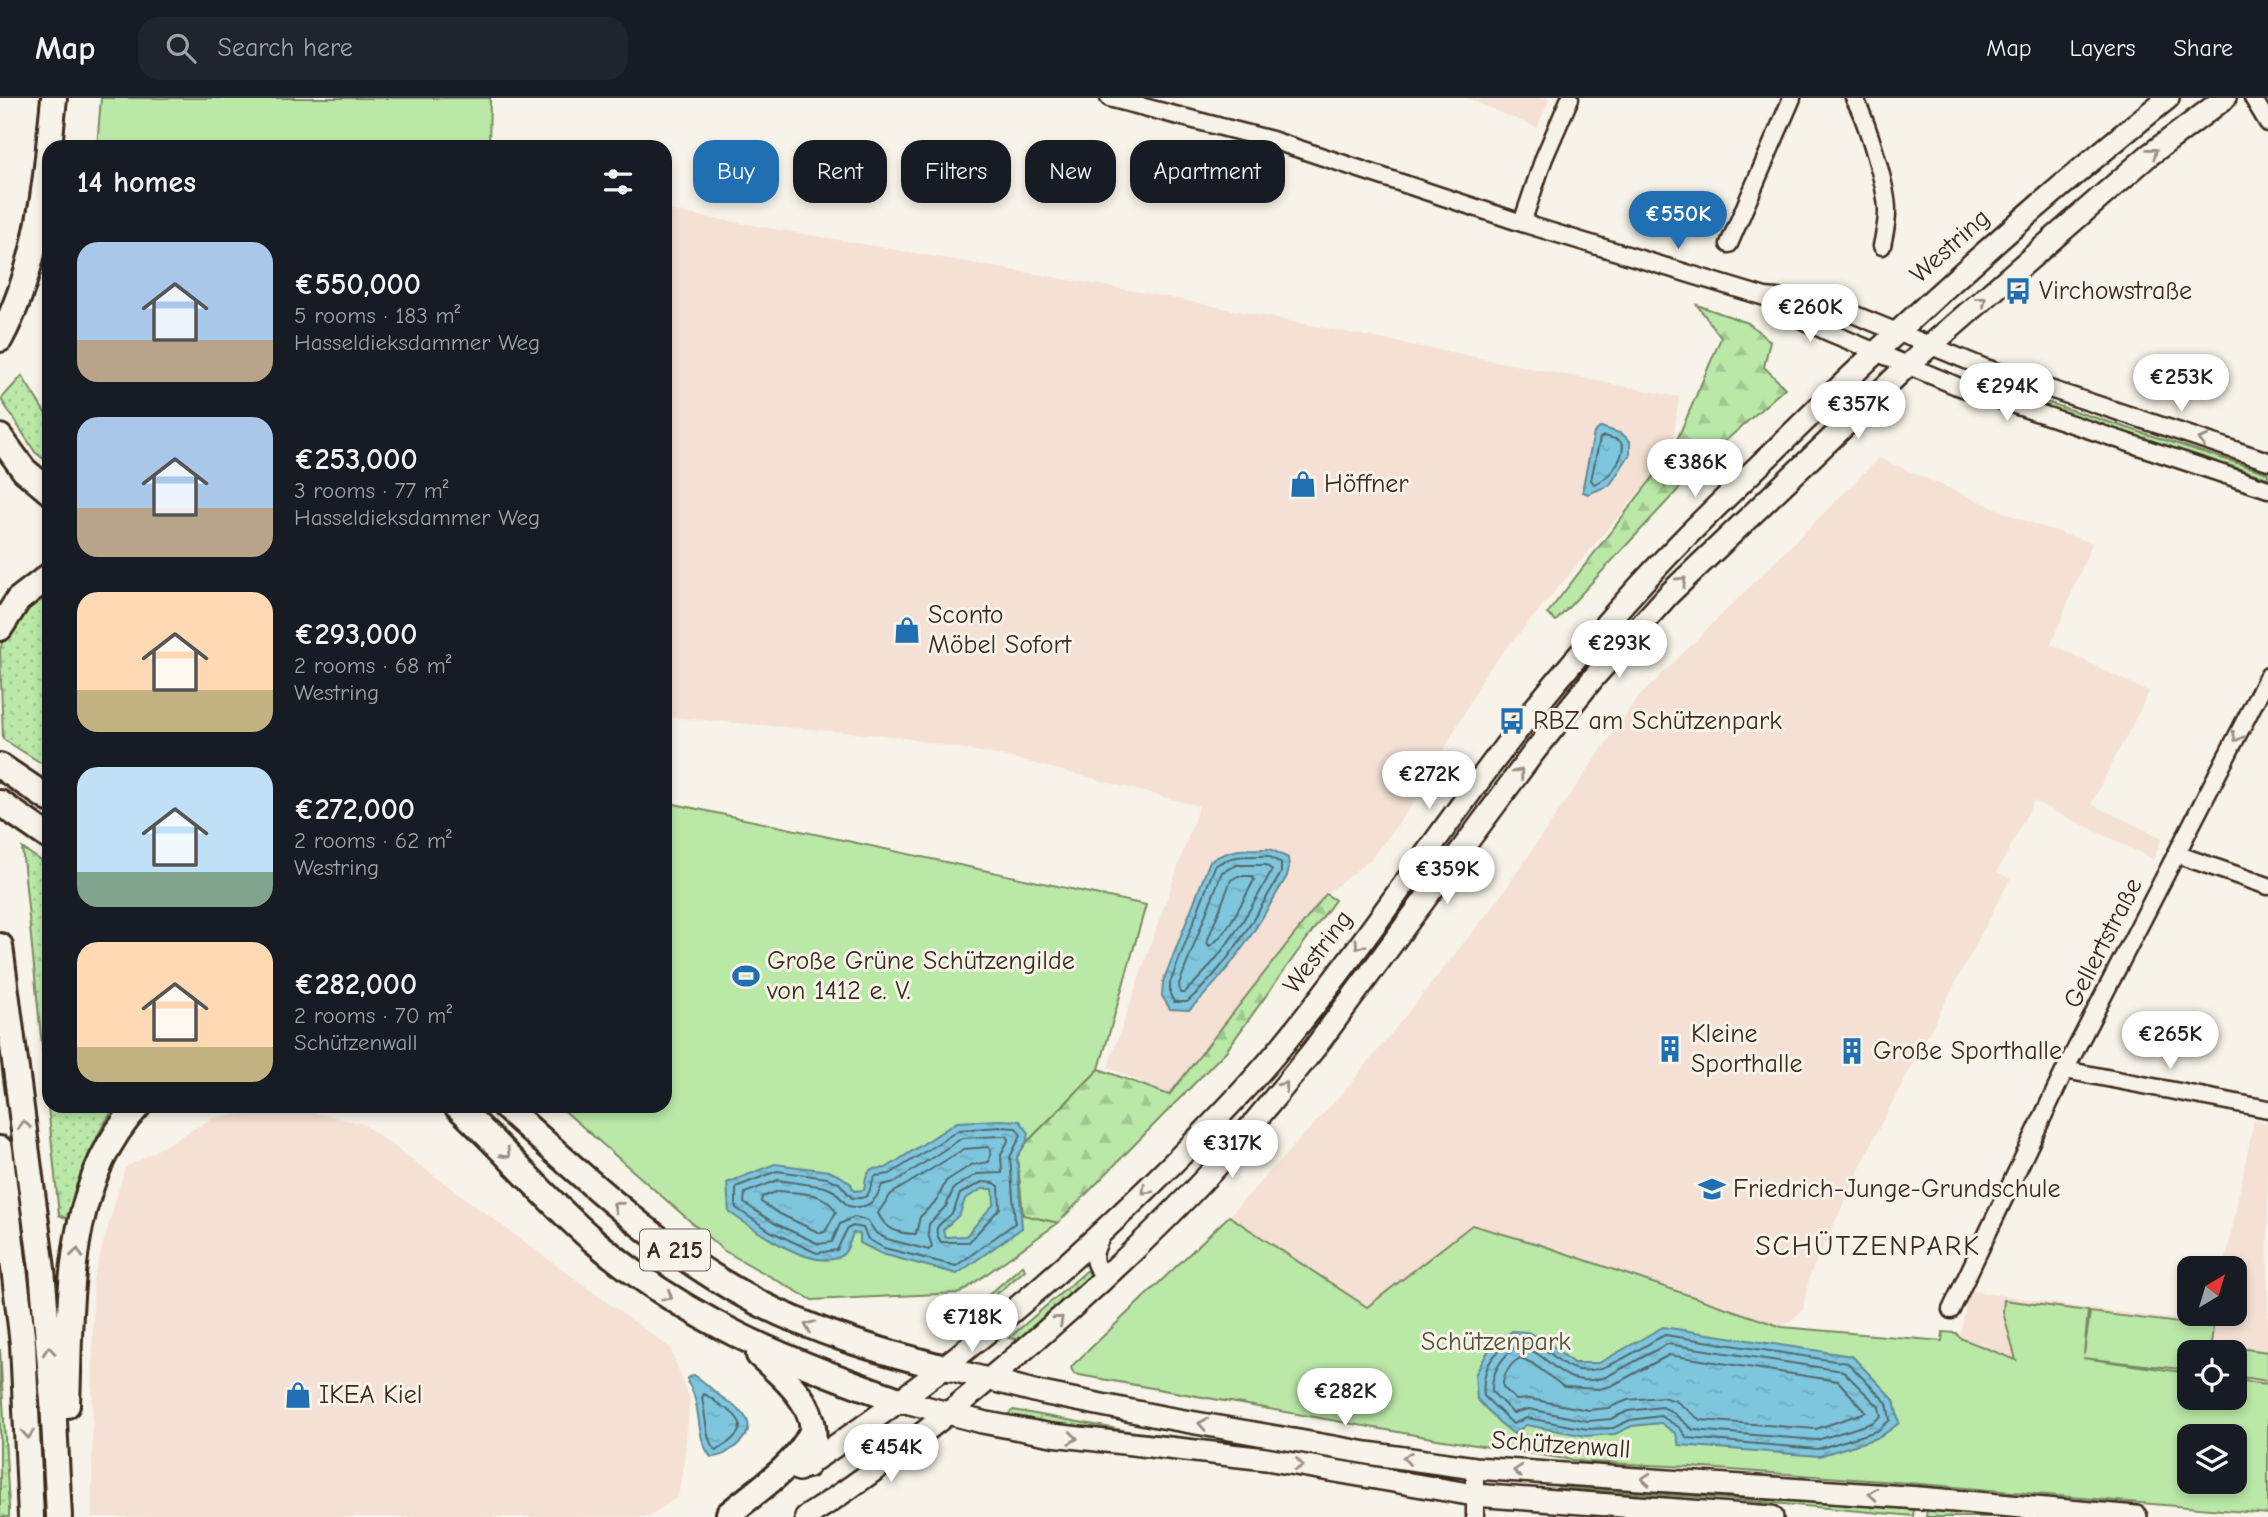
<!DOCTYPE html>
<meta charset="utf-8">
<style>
body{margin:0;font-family:"Comic Neue",sans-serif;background:#20242c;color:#f1f3f6;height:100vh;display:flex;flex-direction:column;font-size:26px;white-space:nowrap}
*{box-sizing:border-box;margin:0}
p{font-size:23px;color:#9ea1a6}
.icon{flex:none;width:38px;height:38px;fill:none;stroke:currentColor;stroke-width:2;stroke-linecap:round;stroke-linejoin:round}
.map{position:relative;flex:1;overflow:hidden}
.details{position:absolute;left:42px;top:42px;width:630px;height:973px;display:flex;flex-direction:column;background:#171b24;border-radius:21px;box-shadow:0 4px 10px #0003}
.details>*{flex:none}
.guide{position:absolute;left:693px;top:42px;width:665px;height:63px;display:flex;gap:14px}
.needle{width:46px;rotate:38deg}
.controls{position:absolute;left:2177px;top:1158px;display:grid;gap:14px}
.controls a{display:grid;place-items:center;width:70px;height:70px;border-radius:14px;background:#171b24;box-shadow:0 4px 10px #0003;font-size:35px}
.price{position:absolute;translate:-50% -60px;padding:0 16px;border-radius:24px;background:#fff;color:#222;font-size:23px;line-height:46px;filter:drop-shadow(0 2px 4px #0008)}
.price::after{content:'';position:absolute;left:50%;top:42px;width:21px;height:16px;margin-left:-10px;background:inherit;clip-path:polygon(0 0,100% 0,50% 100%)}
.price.selected{background:#1f6fb2;color:#fff}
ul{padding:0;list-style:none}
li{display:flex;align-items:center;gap:21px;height:175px;padding:0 35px}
li span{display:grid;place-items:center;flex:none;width:196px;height:140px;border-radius:21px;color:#555}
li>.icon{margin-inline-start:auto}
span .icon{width:84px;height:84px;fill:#fffc;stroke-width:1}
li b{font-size:30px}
h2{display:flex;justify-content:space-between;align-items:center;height:84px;padding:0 35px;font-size:30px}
.pill{padding:0 24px;border-radius:21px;background:#171b24;box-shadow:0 4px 10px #0003;font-size:24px;line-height:63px}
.pill.selected{background:#1f6fb2;color:#fff}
header{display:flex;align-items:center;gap:42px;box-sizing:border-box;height:98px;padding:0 35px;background:#171b24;border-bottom:2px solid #363941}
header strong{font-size:33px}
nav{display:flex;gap:38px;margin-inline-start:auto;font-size:24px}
.search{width:490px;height:63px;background:#20242c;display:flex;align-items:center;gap:18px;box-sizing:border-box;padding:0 24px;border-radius:21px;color:#9ea1a6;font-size:26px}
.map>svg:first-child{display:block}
.built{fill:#f4e0d4}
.grass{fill:url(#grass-dots);stroke:#7a8962;stroke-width:2}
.forest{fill:url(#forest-firs);stroke:#7a8962;stroke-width:2}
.green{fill:#b9e8a7;stroke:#7a8962;stroke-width:2;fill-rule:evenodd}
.water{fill:url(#water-ripples);stroke:#638891;stroke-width:2;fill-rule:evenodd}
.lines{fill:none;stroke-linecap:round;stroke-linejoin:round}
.shore{stroke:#55686b;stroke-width:2}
.minor-casing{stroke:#3b2a1e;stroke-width:21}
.major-casing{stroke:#3b2a1e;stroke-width:26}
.highway-casing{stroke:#3b2a1e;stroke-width:30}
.minor{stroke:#f7f3e8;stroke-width:16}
.major{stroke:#f7f3e8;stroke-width:21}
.highway{stroke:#f7f3e8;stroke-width:24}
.oneway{stroke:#998e83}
.labels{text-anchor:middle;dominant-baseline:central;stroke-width:6;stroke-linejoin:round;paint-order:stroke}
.shield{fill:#f7f3e8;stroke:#73665b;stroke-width:2}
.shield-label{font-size:24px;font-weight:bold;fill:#3b2a1e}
.street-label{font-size:26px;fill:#3b2a1e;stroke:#f7f3e8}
.poi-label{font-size:26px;fill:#3b2a1e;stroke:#f7f3e8;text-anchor:start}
.park-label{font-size:26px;fill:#545039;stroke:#f7f3e8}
.neighbourhood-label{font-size:28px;letter-spacing:2px;fill:#3b2a1e;stroke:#f7f3e8}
</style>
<header>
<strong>Map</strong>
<div class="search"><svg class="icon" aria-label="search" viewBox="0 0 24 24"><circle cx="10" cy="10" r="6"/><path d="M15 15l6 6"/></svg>Search here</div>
<nav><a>Map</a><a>Layers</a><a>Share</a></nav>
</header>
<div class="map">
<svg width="2268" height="1419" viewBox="0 0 2268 1419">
<defs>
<pattern id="grass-dots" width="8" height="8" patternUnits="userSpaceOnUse" patternTransform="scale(1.75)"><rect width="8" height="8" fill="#b9e8a7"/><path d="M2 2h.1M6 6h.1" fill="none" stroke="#a0c78f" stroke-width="1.8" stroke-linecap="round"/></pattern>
<pattern id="forest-firs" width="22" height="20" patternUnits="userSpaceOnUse" patternTransform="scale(1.75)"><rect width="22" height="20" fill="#b9e8a7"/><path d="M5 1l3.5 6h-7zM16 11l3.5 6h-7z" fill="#a0c78f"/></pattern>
<pattern id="water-ripples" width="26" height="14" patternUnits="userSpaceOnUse" patternTransform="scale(1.75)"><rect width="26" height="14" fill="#7dc6de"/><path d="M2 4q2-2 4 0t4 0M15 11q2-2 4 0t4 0" fill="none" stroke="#6daabe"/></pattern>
</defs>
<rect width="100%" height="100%" fill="#f7f3e8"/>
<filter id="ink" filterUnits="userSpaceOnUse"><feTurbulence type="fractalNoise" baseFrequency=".0143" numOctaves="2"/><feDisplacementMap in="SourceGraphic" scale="14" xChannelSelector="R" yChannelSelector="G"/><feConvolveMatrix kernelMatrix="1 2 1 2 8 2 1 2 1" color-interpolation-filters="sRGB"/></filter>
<g filter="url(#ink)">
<path class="built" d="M1467,0H1550L1537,30Z
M665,112L1151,196L1679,299L1671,356L1485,576L1417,701L1371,761L1326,796L1169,997L1108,969L1199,708L1009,659L892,638L665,619Z
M1879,360L2025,423L2092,445L2051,546L2149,594L2091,706L2162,740L2153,761L2034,703L1997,774L2010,781L1876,1036L1809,1179L1803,1212L1782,1229L1538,1146L1472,1127L1367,1209L1229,1118L1349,988L1492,810L1636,602Z
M295,1010L363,1026L670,1250L690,1301L684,1364L678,1398L649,1419H92L93,1182L125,1070L215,1019Z
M2254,1022L2268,1025V1286L2235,1282V1255H2189V1275L2083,1260L2017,1262L1960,1240L1968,1192L2071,1208L2213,1226L2215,1216H2235V1171H2224Z"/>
<path class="grass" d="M22,278L49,321V365L35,354L1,301Z
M1968,279L2268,375V380L1964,283Z
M49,486V670L3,641L0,552L6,531Z
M22,750L49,768V1008H117C93,1033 78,1089 70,1122L59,1117Z
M1023,1167L1025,1172L977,1213L975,1209Z
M1090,1170L1096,1179L1022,1242L1009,1240Z
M0,1251L9,1409V1419H0Z
M1013,1312L1128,1333L1335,1357V1361L1023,1323L1006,1318Z
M1555,1385L1914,1410L1913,1418L1728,1401L1559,1390Z
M1927,1411L1938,1412L2009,1419H1926Z"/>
<path class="forest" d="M1697,207L1748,225L1770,243L1764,269L1785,290L1713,354L1556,523L1547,516L1671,356L1721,240Z
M1326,796L1335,802L1226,953L1058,1125L1023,1117L1017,1059L1026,1045L1099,971L1169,997Z"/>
<path class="green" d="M101,0H490L489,49H97Z
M665,704L1146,807L1099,971L1026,1045L1017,1059L1023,1117L1058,1125L960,1195L812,1202L723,1152L559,1008H665Z
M1229,1118L1367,1209L1472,1127L1538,1146L1782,1229L1942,1243L1943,1234L1956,1235L1960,1240L2016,1262L2003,1214L2004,1202L2088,1213L2084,1256L2090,1214L2213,1229L2210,1255H2189V1272L2083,1260L2189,1275V1300H2235V1282L2268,1286V1416L1908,1385L1691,1369L1586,1364L1437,1341L1074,1276L1071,1270L1073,1267ZM2189,1339H2235V1384H2189Z
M2215,1247L2268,1254V1283L2235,1278V1255H2214Z"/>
<path class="water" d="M1601,329L1622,336L1630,343V356L1610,387L1588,396L1583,394V388L1594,335Z
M1270,751L1288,760L1289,769L1287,778C1259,826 1231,874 1189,912L1170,911L1162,898L1163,884L1210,763C1231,750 1246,751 1270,751Z
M1000,1022L1020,1023L1029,1035L1026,1045L1017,1059L1022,1130L957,1176L882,1156L860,1145V1136L853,1135C850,1142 848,1154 841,1158C813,1175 752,1130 729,1114L727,1085L775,1066L829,1073L842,1079L851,1086L854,1093L864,1092L866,1079L871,1071L886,1070L957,1024ZM982,1091H993L994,1106L966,1138L945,1139L943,1132L960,1116L965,1101Z
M1663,1229L1852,1258L1894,1302L1899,1325L1880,1339L1819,1358L1679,1347L1676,1336L1661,1325L1632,1328L1615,1336L1586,1338L1526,1327L1514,1336L1499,1324L1477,1301L1475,1277L1490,1250L1512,1233L1527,1234L1546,1242L1573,1265H1599Z
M694,1277C703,1282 711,1291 720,1298C739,1312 764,1324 736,1348C728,1354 720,1360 711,1359C694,1338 703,1308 688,1285V1280Z"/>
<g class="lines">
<path class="shore" d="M1604,338L1619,342L1623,347C1623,363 1608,382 1594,386L1591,382L1600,340Z
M1268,758L1281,765V775C1254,821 1228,869 1187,904H1174L1170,896V885L1215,768C1232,756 1249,758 1268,758Z
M1237,767H1266L1272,772C1249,816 1221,862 1184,895H1180L1179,886L1222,774Z
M1238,778H1252L1254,782C1245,799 1225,841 1209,848L1207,844L1231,782Z
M1000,1029L1016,1030L1021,1037L1010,1059L1015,1125L956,1168L884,1150L868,1141L863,1130L853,1128L847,1131L837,1152L817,1155L770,1133L736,1110V1089L777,1073L827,1080L839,1085L852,1100C874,1102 867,1092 875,1078L890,1076L959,1032Z
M1000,1038H1007L1009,1041L1001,1056L1002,1075L977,1076L954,1090L946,1108L929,1126L928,1136L932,1148L929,1152L887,1141L876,1135L868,1123L854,1119L840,1126L832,1144L819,1146L774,1125L744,1105L745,1095L778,1082L825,1089L834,1093L848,1108C867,1112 876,1104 882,1087L895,1084L962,1040Z
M988,1049L991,1052L989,1064L971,1067L946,1083L937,1102L920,1119L916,1136C898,1136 885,1131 878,1115L891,1096L964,1051Z
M982,1084L994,1085L999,1088L1000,1110L969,1144H941C929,1126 944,1126 953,1114C956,1109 957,1102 960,1096Z
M779,1093C802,1096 825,1093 836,1114L825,1134L820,1135L780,1116L761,1104L762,1099Z
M1665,1237L1848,1265L1887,1305L1890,1322L1877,1333L1818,1351L1687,1340L1680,1330L1661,1318L1630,1322L1613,1330L1587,1331L1527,1320L1513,1326L1484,1298C1481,1270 1492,1256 1514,1240C1534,1241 1546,1252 1561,1264C1593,1290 1636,1250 1665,1237Z
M1667,1246L1843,1273L1879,1309L1881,1318L1872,1325L1817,1342L1693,1332L1671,1313L1662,1309L1628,1313L1611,1321L1588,1323L1529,1311L1513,1315L1492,1294C1491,1274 1501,1260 1516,1249C1553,1251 1555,1294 1606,1279Z
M1669,1257L1838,1283L1866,1314L1816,1331L1700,1322L1676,1303L1662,1299L1628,1302L1608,1310L1588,1312L1530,1301L1516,1302L1503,1289C1502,1277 1510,1266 1520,1260L1532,1265L1564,1289L1599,1291L1611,1288Z
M704,1296C711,1299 716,1305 723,1309C752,1325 740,1339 716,1352C705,1344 706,1315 702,1300Z"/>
<defs>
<path id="minor" d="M1109,0L1272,42L1522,125L1765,199L1809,203L1843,212L1983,269L2268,363
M1854,0C1866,20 1888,92 1887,115C1887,126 1884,137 1882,148
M2253,0L2268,25
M1522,125L1544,60L1570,0
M1729,146L1792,0
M1770,202L1798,220L1826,233L1957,288L2268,391
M2176,756L2268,788
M2065,972L2268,1011
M1102,1137C1096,1149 1088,1164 1102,1174L1117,1168
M1951,1212L2065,972L2268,578
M1475,1370V1419"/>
<path id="major" d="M945,1270L1042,1295L1162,1319L1367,1355L1475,1370L1920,1400L2136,1419
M902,1303L982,1324L1052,1337L1266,1361L1474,1397L1772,1419
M799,1372C926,1290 1041,1195 1149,1089C1193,1046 1237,1002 1277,954C1381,828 1466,689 1572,565C1606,525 1641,485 1677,448C1709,415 1742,384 1775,352C1900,228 2030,110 2168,0
M806,1419C871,1378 930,1331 988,1282C1068,1216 1145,1145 1216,1069C1250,1031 1282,991 1314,951L1534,654L1595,578L1669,496L1907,268L2148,58L2225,0"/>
<path id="highway" d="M49,49L54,0
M0,241C31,183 43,114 49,50
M0,339L24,372L49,393
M0,530L18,502L49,478
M0,668L49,701
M0,705L49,739
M0,848L42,1171L53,1303L59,1419
M457,1008C504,1051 545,1101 593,1142C687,1223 787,1263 902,1303
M504,1008C583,1078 660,1153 755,1203C815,1234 879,1253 945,1270
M0,1051L23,1246L31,1419
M759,1257C792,1287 829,1316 807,1367
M67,1307C71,1206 64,1087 138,1008
M729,1416C756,1393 794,1369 811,1336"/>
</defs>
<use href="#minor" class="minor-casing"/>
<use href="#major" class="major-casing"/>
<use href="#highway" class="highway-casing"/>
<use href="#minor" class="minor"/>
<use href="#major" class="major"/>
<use href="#highway" class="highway"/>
</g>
<defs><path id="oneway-chevron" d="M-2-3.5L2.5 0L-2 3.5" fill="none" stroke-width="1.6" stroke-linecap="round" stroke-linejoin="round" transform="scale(1.75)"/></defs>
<g class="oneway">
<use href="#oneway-chevron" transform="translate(2153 54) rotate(-38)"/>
<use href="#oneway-chevron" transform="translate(1982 203) rotate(-40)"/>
<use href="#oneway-chevron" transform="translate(2203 342) rotate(-162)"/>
<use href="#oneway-chevron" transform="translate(1682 483) rotate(-44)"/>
<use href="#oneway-chevron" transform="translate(2237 639) rotate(117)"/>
<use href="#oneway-chevron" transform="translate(1519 675) rotate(-53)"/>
<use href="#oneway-chevron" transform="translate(1359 847) rotate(125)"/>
<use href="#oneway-chevron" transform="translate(1284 988) rotate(-51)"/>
<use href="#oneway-chevron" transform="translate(24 1027) rotate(-98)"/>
<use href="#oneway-chevron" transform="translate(506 1056) rotate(46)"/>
<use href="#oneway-chevron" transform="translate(1146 1092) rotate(135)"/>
<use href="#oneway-chevron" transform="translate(617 1108) rotate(-141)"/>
<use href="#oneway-chevron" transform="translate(77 1155) rotate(-83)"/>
<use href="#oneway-chevron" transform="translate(668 1198) rotate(33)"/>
<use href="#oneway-chevron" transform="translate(1059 1222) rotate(-42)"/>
<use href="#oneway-chevron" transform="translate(809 1228) rotate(-157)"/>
<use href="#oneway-chevron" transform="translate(49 1253) rotate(-95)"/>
<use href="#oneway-chevron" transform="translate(1203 1326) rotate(-170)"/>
<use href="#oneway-chevron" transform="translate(28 1336) rotate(86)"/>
<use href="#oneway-chevron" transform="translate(1073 1340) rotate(7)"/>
<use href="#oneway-chevron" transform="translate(1407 1360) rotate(-172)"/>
<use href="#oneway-chevron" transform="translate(1299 1367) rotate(10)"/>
<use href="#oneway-chevron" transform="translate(1518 1373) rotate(-176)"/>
<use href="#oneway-chevron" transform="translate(1646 1381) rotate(-176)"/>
<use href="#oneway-chevron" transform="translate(1873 1396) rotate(-176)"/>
</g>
</g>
<defs>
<symbol id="bus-bare" viewBox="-9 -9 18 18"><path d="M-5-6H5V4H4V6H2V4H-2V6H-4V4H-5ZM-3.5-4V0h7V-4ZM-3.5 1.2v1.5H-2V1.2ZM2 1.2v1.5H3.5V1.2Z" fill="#1f6fb2" stroke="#f7f3e8" stroke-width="2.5" paint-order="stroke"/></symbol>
<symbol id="shop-bare" viewBox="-9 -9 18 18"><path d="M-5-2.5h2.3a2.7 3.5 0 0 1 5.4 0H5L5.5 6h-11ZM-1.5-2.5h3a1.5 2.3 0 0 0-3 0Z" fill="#1f6fb2" stroke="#f7f3e8" stroke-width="2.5" paint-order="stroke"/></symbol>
<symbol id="stadium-bare" viewBox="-9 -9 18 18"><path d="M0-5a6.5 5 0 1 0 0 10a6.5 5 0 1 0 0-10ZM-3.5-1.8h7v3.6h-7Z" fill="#1f6fb2" stroke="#f7f3e8" stroke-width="2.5" paint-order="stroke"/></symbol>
<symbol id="building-bare" viewBox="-9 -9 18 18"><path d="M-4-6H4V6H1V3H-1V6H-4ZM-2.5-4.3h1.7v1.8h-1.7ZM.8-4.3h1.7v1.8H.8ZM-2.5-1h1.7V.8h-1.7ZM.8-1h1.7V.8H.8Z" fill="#1f6fb2" stroke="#f7f3e8" stroke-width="2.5" paint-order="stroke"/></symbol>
<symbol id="school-bare" viewBox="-9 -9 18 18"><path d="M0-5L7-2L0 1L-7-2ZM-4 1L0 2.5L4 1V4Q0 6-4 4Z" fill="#1f6fb2" stroke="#f7f3e8" stroke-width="2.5" paint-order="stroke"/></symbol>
</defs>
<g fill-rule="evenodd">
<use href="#bus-bare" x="1999" y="174" width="38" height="38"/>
<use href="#shop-bare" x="1284" y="367" width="38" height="38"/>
<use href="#shop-bare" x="888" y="513" width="38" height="38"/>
<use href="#bus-bare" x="1493" y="604" width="38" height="38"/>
<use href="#stadium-bare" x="727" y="859" width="38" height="38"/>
<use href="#building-bare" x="1651" y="932" width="38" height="38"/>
<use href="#building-bare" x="1833" y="934" width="38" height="38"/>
<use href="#school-bare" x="1693" y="1072" width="38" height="38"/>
<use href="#shop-bare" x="279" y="1278" width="38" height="38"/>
</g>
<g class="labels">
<rect class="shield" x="640" y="1131.5" width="70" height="41" rx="5"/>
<g class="shield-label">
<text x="675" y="1152">A 215</text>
</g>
<g class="street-label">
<text transform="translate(1950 148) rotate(-42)">Westring</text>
<text transform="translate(2103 845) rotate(-63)">Gellertstraße</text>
<text transform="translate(1318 854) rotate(-53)">Westring</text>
<text transform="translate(1561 1347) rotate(4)">Schützenwall</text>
</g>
<g class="poi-label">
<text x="2039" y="193">Virchowstraße</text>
<text x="1324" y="386">Höffner</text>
<text x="928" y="517">Sconto<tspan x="928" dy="30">Möbel Sofort</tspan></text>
<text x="1533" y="623">RBZ am Schützenpark</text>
<text x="767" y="863">Große Grüne Schützengilde<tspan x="767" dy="30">von 1412 e. V.</tspan></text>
<text x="1691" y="936">Kleine<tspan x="1691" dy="30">Sporthalle</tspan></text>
<text x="1873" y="953">Große Sporthalle</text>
<text x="1733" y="1091">Friedrich-Junge-Grundschule</text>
<text x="319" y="1297">IKEA Kiel</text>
</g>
<g class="park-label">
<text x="1496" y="1244">Schützenpark</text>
</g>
<g class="neighbourhood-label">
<text x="1868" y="1148">SCHÜTZENPARK</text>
</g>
</g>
</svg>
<div class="controls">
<a><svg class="needle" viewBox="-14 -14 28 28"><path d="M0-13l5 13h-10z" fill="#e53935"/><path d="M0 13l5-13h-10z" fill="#9ea1a6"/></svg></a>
<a><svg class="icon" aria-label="locate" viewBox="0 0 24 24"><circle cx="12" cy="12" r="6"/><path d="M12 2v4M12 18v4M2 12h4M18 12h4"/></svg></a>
<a><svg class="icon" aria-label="layers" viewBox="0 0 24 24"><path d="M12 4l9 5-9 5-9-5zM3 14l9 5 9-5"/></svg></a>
</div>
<b class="price selected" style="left:1678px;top:153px">€550K</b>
<b class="price" style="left:1810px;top:246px">€260K</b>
<b class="price" style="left:2181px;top:316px">€253K</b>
<b class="price" style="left:2007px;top:325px">€294K</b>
<b class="price" style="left:1858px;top:343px">€357K</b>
<b class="price" style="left:1695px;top:401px">€386K</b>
<b class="price" style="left:1619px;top:582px">€293K</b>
<b class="price" style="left:1429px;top:713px">€272K</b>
<b class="price" style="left:1447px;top:808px">€359K</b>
<b class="price" style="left:2170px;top:973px">€265K</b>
<b class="price" style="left:1232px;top:1082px">€317K</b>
<b class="price" style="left:972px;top:1256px">€718K</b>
<b class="price" style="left:1345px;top:1330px">€282K</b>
<b class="price" style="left:891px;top:1386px">€454K</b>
<div class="guide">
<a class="pill selected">Buy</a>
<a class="pill">Rent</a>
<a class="pill">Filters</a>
<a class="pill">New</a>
<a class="pill">Apartment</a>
</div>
<section class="details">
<h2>14 homes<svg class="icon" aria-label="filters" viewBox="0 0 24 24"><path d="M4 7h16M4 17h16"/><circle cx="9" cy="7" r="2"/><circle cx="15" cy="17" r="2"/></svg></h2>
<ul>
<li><span style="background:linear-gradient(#a9c7e8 70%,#b9a48a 0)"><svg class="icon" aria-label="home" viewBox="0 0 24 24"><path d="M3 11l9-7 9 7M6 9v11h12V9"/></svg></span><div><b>€550,000</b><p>5 rooms · 183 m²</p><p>Hasseldieksdammer Weg</p></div></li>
<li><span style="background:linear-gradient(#a9c7e8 65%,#b9a48a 0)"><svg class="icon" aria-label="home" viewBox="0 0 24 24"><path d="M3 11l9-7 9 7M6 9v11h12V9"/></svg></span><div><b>€253,000</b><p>3 rooms · 77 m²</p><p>Hasseldieksdammer Weg</p></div></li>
<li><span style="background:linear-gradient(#ffd9b3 70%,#c2b280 0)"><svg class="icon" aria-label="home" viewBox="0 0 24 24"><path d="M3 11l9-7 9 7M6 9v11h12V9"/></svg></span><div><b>€293,000</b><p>2 rooms · 68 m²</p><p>Westring</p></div></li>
<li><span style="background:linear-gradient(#bfe0f5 75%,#7fa58c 0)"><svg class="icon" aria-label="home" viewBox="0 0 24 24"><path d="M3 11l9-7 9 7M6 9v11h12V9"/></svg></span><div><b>€272,000</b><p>2 rooms · 62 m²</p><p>Westring</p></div></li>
<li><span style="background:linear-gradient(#ffd9b3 75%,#c2b280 0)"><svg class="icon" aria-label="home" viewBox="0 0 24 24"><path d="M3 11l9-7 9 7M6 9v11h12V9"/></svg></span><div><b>€282,000</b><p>2 rooms · 70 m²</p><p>Schützenwall</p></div></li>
</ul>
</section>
</div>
